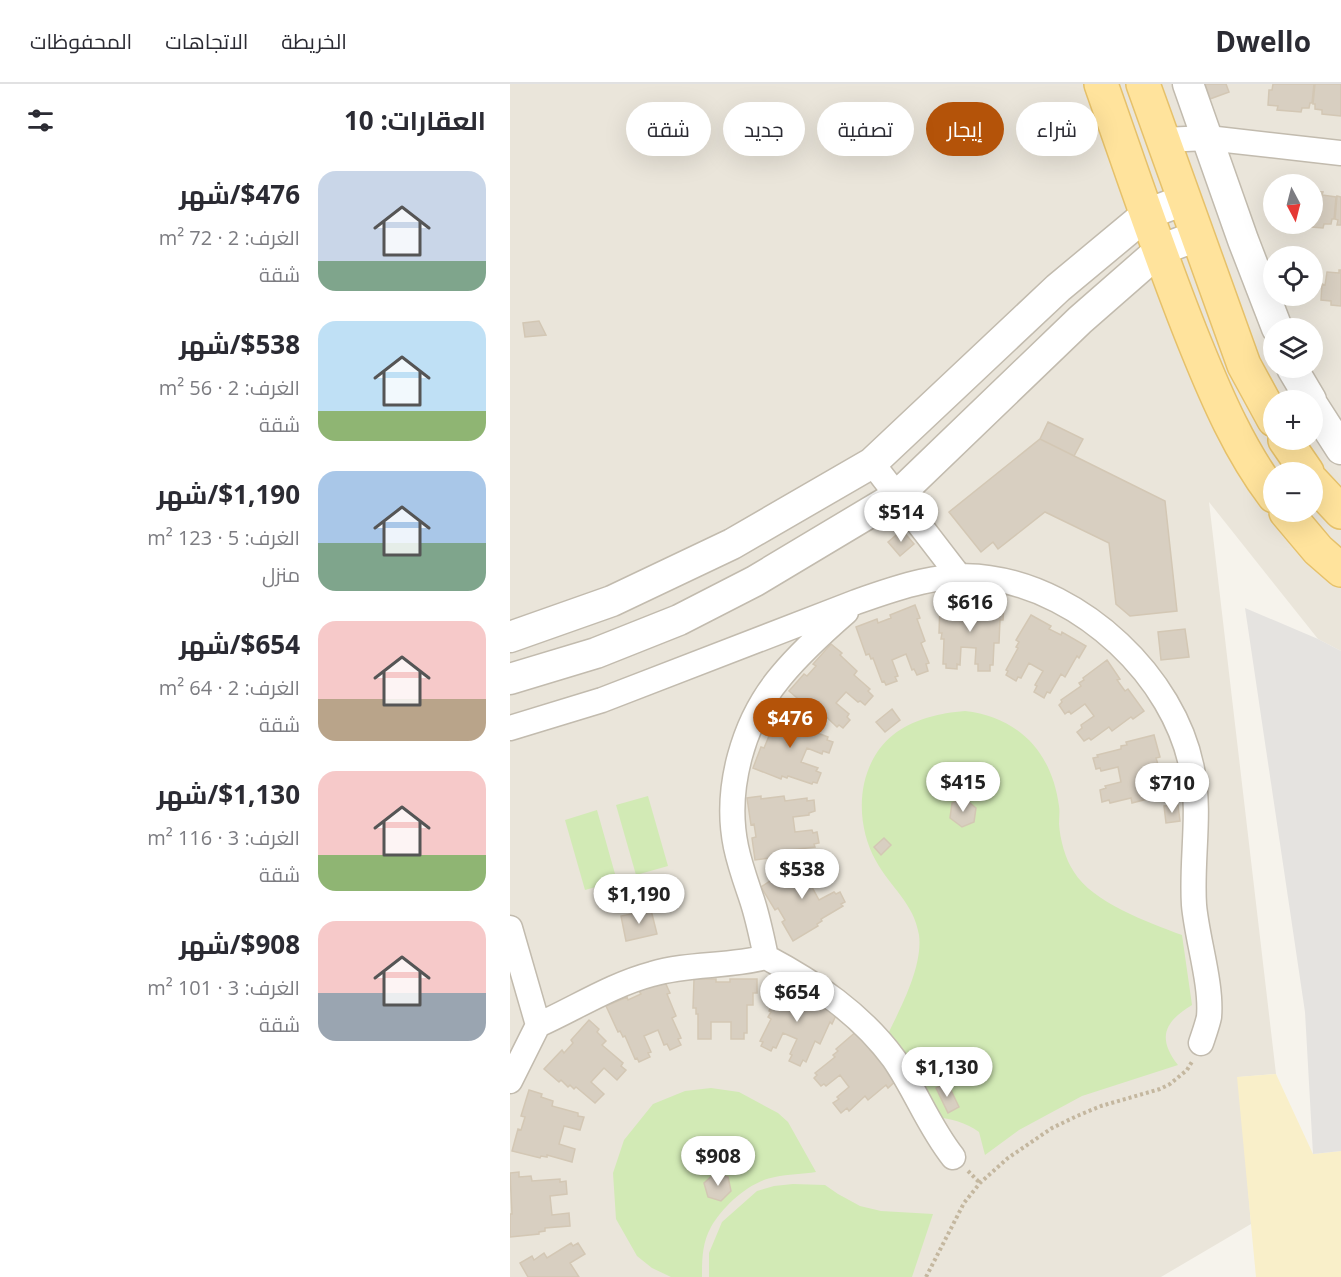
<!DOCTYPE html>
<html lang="ar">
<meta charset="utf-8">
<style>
body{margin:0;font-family:"Open Sans",Cairo,sans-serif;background:#f2f2f3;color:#2b2b33;direction:rtl;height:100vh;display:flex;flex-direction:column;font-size:22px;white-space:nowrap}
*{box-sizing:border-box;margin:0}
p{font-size:20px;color:#7c7c81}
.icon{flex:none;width:33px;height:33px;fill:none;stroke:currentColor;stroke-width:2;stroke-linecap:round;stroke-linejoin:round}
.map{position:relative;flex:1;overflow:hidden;direction:ltr}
.panel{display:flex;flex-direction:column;background:#fff;width:510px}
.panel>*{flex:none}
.guide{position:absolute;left:18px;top:18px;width:570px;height:54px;direction:rtl;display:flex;gap:12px}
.needle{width:39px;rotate:173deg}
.controls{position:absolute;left:753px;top:90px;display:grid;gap:12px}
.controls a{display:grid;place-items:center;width:60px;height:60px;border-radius:50%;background:#fff;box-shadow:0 6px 24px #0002;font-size:30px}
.price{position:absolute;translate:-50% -51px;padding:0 14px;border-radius:21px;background:#fff;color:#222;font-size:20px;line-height:39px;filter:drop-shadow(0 2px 3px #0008)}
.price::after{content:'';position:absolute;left:50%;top:36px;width:18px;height:14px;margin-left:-9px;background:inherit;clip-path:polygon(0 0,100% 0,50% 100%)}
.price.current{background:#b45309;color:#fff}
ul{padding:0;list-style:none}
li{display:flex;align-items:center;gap:18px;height:150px;padding:0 24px}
li span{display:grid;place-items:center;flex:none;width:168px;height:120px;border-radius:18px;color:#555}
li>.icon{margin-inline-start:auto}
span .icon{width:72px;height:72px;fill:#fffc;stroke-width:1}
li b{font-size:26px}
h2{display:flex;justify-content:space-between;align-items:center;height:72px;padding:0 24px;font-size:26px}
.chip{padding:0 21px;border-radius:27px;background:#fff;box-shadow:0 6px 24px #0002;font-size:21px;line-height:54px}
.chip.current{background:#b45309;color:#fff}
header{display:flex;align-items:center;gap:36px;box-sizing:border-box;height:84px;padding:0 30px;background:#fff;border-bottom:2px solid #e1e1e2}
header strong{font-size:28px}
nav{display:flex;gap:33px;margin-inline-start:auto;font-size:21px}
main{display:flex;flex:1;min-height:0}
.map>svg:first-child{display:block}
.residential{fill:#eae5da;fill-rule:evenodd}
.green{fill:#d2eab5}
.sand{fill:#f9efc9}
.parking{fill:#e5e3e0}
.building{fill:#d8cfc1;stroke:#d3c7b4;stroke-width:1.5}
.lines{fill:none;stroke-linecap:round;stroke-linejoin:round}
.minor-casing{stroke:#c2bbae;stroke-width:27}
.tertiary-casing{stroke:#c2bbae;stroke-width:33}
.primary-casing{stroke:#e6c16a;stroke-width:36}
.path{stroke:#c4b79f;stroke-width:4;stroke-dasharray:3 3;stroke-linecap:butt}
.minor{stroke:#fff;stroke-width:24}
.tertiary{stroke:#fff;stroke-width:30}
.primary{stroke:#ffe39c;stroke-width:33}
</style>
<header>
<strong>Dwello</strong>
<nav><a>الخريطة</a><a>الاتجاهات</a><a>المحفوظات</a></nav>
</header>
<main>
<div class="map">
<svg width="831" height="1193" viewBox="0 0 831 1193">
<rect width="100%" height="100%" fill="#f6f3ec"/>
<path class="residential" d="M0,0H831V567L808,555L699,418L766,990L729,993L741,1140L651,1193H0ZM764,100H802V140H764ZM764,172H802V212H764ZM764,244H802V284H764ZM764,316H802V356H764ZM764,388H802V428H764Z"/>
<path class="green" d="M455,627C508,633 542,668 549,722C550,728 549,734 549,740C550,755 555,775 564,788C582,818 639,839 672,851L682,921C654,938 647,954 668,981L572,1012L509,1046L475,1071L469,1048C455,1038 442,1035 425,1033L378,950C391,923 413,882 409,851C404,819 380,803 366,777C344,738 346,681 383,651C403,635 430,629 455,627Z
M138,712L158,782L126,791L106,721Z
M87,726L107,797L75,806L55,736Z
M201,1004L229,1008L268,1029L278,1038L306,1088C293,1090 278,1090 265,1093C240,1097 213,1122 201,1143C192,1159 192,1176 192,1193H161L142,1184L127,1172L106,1135L103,1089L114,1056L143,1020L175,1007Z
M283,1100L315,1101L328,1110L350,1122L371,1127L423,1130L402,1193H199V1169L212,1138L247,1107L264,1102Z"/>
<path class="sand" d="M766,990L803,1070L831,1067V1193H746L727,993Z"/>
<path class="parking" d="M735,524L808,555L831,567V1067L803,1070L795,928Z"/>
<path class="building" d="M695,0H716L719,8L700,15Z
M763,0H804L802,19H800L799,24H792L791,28L767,26L768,22L758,21L759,6H762Z
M805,0H831V32L812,30V26L805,25V20H803Z
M802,107L813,108L812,111L826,113L824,135H822L821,140H814L813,144L789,142L790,140H802Z
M827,112L831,113V141H827L828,136L825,135Z
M829,186H831V222L821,221V217L811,216L812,200L815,201L817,188L829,189Z
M29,237L36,251L15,253L13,239Z
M538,338L573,355L564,372L530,355Z
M530,355L655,417L667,527L620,532L606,520L599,459L535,428L488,465L483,458L471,468L439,428Z
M392,446L404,460L390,472L378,458Z
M430,520H453V524L466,525V521L494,522L493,536H490L489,559H484L483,581H480V587H468V580H465L466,564L451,563L450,581L447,580V585L436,584V580H433L434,555H431L432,549H429Z
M405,521L410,534L407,535L415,557L411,559L419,579L416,580L418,587L407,591L404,585L402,586L396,570L382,576L388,592L385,593L387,597L376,601L374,597L372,598L363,574L361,575L359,570L356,571L346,543L367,535L368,539L381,534L380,531Z
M521,531L541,542L539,545L551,551L552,548L576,562L569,574L567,572L555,593L551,590L540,609L537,608L534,614L524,608L527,602L525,601L533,587L519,579L511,594L508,593L506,597L496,591L498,587L496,586L508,564L506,563L509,558L506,556Z
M675,545L679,573L651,576L648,548Z
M321,560L332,569L330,571L347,587L344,591L360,605L358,607L363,612L355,621L350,617L348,618L336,608L326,619L339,630L337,633L340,636L333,644L329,641L327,643L309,626L307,628L303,624L301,626L279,607L294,590L297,592L306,582L303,580Z
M597,576L610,595L607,596L615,607L618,605L634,627L623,635L621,633L602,647L599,643L581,656L579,654L574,657L567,648L572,644L571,641L584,632L575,620L561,630L559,627L555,630L549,621L552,618L551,616L571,602L569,599L574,596L573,594Z
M265,625L278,630L277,633L299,641L297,645L318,653L317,656L323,658L319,669L313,667L312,670L297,664L291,678L308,684L306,687L311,689L307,699L303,698L302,700L278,692L277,694L272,692L271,695L243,684L251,663L254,664L259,652L256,651Z
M382,625L390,636L375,648L366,638Z
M644,651L650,673L646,674L650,687L653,686L659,713L646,716L645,713L622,719L621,714L600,719L599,716L592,718L590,706L596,704L595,702L611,698L608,683L591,687L590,684L586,685L583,674L588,673L587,671L611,665V662L617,661L616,658Z
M251,712V715L274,712L275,717L297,714V717L304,716L305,727L299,729V731L283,733L285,748L302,746L303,749L307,748L309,759L304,760L305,763L280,766V769L274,770L275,772L245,776L242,754L246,753L244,740L241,741L237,714Z
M454,714L466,724L464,738L452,743L440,734L442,719Z
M668,721L670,737L656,739L654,722Z
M374,754L381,761L371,771L364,763Z
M314,779L320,789L314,793L315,795L302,803L309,816L324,808L326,810L330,808L335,818L331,820L333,822L311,835L312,837L307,840L308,842L283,857L272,838L275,836L268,824L265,826L251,803L263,795L265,798L285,786L287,791L307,780L308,782Z
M141,826L147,850L116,857L111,832Z
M184,895H206V898H220V895H247V909H243V921H237V949H234V955H221V938H201V955H188V930H186V924H183Z
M154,896L160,909L157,910L166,932L162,934L171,954L168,955L171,961L160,966L157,960L154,961L148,946L134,952L141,968L138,969L140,973L129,978L127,974L125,975L115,952L113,953L110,947L108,948L96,922L117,913L118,916L131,910L129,907Z
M271,901L291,910L290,913L302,919L304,916L328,927L322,940L320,938L310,960L305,957L296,978L293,976L290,982L279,977L282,971L280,970L287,955L273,949L266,964L263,963L261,967L251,962L253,958L250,957L261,935L258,933L261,928L259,927Z
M79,936L89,945L87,948L96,957L92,961L113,979L111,982L116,986L107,996L94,984L81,998L94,1010L85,1019L66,1003L64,1005L60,1001L58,1003L51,996L49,998L34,985L52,966L54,969L63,959L61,956Z
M348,946L363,964L360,966L369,976L371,974L389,994L378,1004L376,1001L358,1016L355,1012L339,1027L337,1024L331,1029L323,1019L329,1015L327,1013L339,1003L330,991L316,1002L314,1000L311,1002L304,994L307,991L305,989L325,973L323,971L328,967L326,965Z
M437,998L449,1023L438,1029L426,1004Z
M19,1006L32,1010L31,1013L43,1017L42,1022L68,1029V1032L74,1033L70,1046L54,1042L49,1060L65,1065L62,1078L37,1071V1073L31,1072L30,1074L2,1067L8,1045L11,1046L15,1033L11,1032Z
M9,1088V1093L21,1092L22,1097L50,1095V1098L56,1097L57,1110L40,1112L42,1131L59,1129L60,1142L35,1144V1147L29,1148V1150L0,1153V1130H2L0,1089Z
M204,1090L218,1093L221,1107L211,1117L198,1113L194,1099Z
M61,1159L63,1162L68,1159L75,1170L60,1179L69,1193H18L10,1179L22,1172L24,1176L34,1169L37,1174Z"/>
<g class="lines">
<defs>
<path id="minor" d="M653,56L698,54L831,69
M362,379L449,492
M0,644L92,616L346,518C388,503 434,487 479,494C572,507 664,592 682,685C691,729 681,776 684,821C687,855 702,900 699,933C697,942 694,950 691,959
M0,844L28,941
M256,873C252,854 248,834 242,816C236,798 230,782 226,763C214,705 233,637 271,592C290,569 313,548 336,528
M0,997L28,941C66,924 101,901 142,890C179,879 219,883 256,873C305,899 351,930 384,975C406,1007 419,1043 443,1073"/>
<path id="tertiary" d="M678,0L733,156L767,244
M782,284L801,316
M802,320L831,365
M0,553L102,517L222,460L362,379L548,204L637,130L674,116
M0,595L86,569L169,536L245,497L387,412L570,236L650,166L687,152"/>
<path id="primary" d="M591,0C622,88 651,176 686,262C707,314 730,367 764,412
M633,0L734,281L764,336
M775,356L797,388
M802,397L831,428
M776,428L808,466L831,486"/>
</defs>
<use href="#minor" class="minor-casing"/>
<use href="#tertiary" class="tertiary-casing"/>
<use href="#primary" class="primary-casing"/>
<path class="path" d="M458,1087L470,1099
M416,1193L454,1119L470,1099L498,1074L542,1044L567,1032L591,1022L650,1005L660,1000L677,986L683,976"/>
<use href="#minor" class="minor"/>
<use href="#tertiary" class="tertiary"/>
<use href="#primary" class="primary"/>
</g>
</svg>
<div class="controls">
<a><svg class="needle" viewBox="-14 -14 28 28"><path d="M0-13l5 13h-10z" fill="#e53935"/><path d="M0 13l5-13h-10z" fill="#7c7c81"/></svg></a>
<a><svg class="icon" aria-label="locate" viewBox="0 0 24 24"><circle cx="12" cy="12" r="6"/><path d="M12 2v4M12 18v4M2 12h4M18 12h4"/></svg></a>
<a><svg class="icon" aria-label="layers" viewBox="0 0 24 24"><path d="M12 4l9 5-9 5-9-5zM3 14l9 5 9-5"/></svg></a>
<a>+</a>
<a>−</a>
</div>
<b class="price" style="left:391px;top:459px">$514</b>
<b class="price" style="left:460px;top:549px">$616</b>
<b class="price current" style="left:280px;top:665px">$476</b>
<b class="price" style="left:453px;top:729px">$415</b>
<b class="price" style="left:662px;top:730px">$710</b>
<b class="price" style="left:292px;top:816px">$538</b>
<b class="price" style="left:129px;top:841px">$1,190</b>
<b class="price" style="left:287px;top:939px">$654</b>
<b class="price" style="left:437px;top:1014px">$1,130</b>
<b class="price" style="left:208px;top:1103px">$908</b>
<div class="guide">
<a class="chip">شراء</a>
<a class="chip current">إيجار</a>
<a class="chip">تصفية</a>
<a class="chip">جديد</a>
<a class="chip">شقة</a>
</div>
</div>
<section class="panel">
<h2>العقارات: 10<svg class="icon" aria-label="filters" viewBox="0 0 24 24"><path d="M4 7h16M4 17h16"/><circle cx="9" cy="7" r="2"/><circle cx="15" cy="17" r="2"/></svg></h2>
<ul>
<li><span style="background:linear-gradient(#c9d6e8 75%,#7fa58c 0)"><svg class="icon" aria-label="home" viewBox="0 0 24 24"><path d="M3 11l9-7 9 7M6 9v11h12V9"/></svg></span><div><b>$476/شهر</b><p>الغرف: 2 · 72 m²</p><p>شقة</p></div></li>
<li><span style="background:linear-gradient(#bfe0f5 75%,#8fb573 0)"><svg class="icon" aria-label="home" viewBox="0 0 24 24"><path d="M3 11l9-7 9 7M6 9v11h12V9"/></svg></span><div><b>$538/شهر</b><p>الغرف: 2 · 56 m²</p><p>شقة</p></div></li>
<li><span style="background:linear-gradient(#a9c7e8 60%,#7fa58c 0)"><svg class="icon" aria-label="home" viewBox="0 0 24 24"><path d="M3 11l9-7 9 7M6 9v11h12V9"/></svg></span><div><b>$1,190/شهر</b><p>الغرف: 5 · 123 m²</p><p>منزل</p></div></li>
<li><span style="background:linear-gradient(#f6c9c9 65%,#b9a48a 0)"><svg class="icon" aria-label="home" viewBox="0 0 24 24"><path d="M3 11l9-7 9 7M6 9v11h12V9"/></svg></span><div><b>$654/شهر</b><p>الغرف: 2 · 64 m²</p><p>شقة</p></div></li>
<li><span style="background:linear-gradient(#f6c9c9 70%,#8fb573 0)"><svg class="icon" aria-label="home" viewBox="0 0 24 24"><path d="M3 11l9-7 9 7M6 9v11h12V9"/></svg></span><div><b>$1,130/شهر</b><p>الغرف: 3 · 116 m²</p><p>شقة</p></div></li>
<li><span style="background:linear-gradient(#f6c9c9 60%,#9aa5b1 0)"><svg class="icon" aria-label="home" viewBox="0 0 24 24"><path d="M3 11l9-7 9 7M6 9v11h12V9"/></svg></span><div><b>$908/شهر</b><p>الغرف: 3 · 101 m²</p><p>شقة</p></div></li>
</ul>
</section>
</main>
